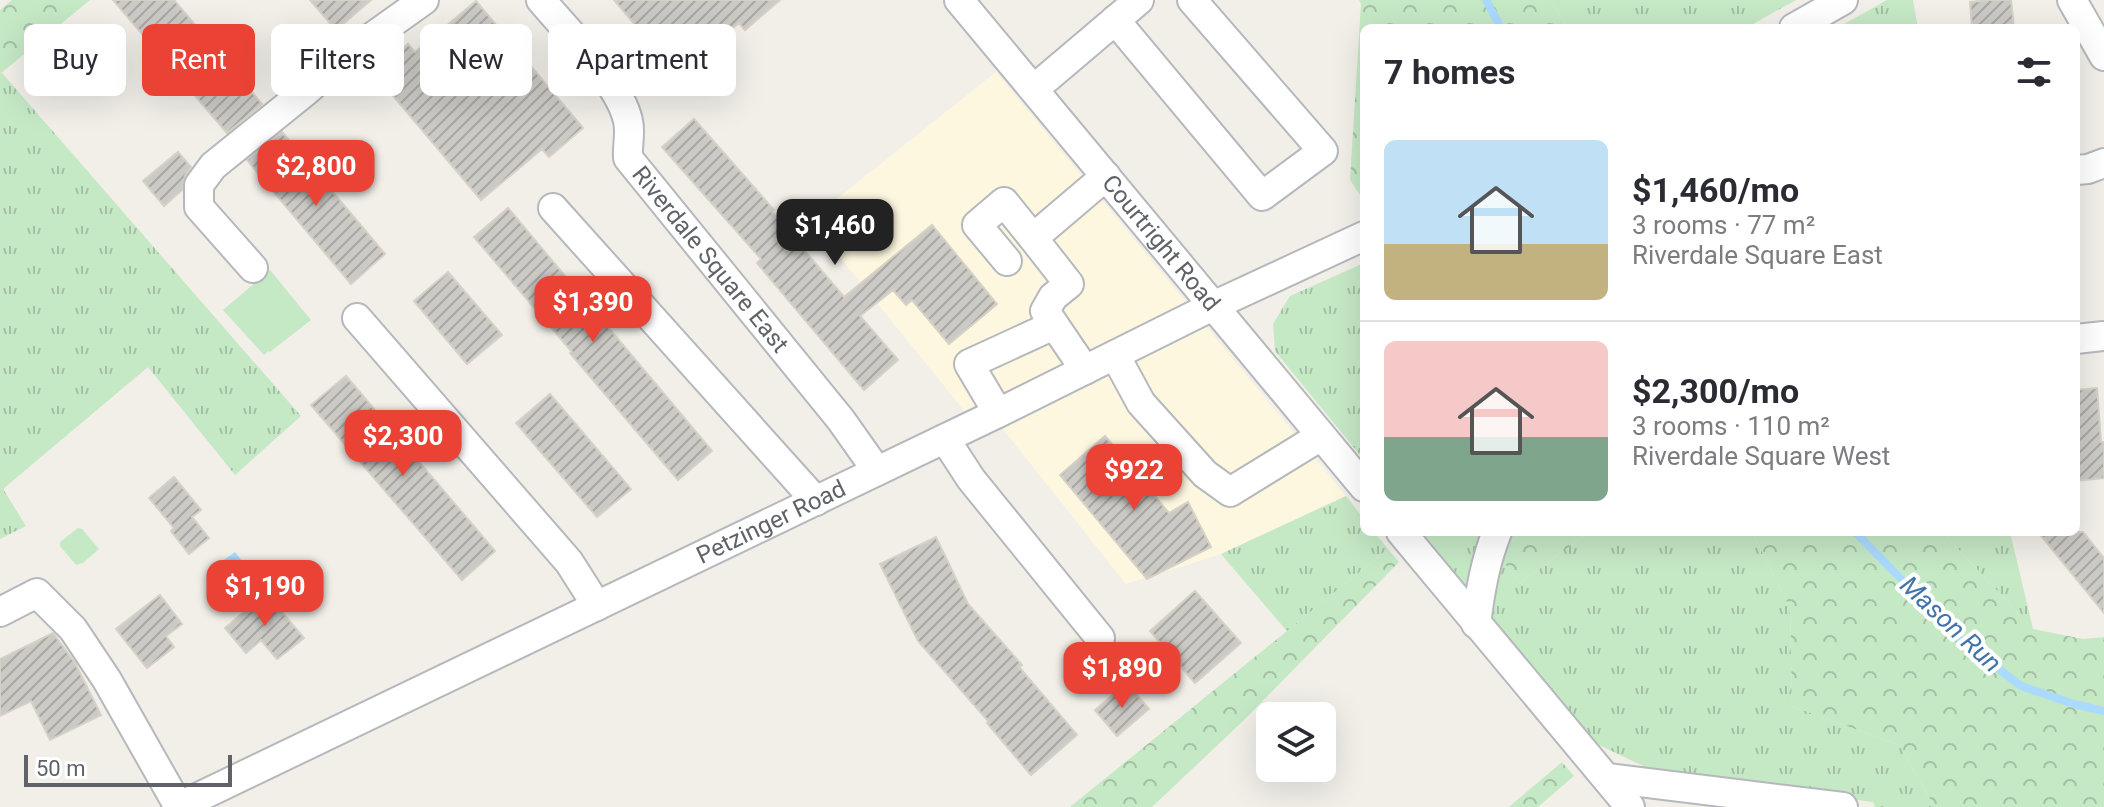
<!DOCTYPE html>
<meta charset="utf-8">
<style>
body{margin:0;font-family:Roboto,sans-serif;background:#f7f7f7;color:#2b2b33;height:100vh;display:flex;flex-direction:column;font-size:30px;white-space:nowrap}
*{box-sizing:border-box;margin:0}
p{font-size:26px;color:#7c7c81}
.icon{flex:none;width:44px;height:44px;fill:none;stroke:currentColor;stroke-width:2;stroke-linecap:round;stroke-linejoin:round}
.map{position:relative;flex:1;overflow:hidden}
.side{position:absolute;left:1360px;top:24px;width:720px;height:512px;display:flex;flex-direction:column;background:#fff;border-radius:12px;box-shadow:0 8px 32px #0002}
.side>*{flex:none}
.guide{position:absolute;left:24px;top:24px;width:760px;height:72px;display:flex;gap:16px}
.controls{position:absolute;left:1256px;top:702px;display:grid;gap:16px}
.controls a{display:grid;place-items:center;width:80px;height:80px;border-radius:12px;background:#fff;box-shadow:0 8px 32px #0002;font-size:40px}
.scale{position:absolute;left:24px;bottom:20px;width:208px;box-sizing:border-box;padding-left:8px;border:4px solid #5f6368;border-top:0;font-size:22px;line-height:28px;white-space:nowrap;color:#5f6368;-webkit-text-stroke:6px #fff;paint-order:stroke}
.price{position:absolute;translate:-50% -68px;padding:0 18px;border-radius:16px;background:#ea4335;color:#fff;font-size:26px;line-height:52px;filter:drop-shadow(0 2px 4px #0008)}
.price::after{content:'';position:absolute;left:50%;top:48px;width:24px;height:18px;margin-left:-12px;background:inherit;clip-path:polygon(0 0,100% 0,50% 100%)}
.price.on{background:#222;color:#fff}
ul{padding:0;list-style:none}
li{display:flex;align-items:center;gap:24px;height:200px;padding:0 24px}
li+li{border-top:2px solid #e1e1e2}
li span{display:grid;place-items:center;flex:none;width:224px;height:160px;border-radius:12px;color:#555}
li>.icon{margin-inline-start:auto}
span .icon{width:96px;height:96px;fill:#fffc;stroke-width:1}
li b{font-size:34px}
h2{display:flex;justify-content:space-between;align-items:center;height:96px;padding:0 24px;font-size:34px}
.chip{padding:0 28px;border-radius:12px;background:#fff;box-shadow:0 8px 32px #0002;font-size:28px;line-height:72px}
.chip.on{background:#ea4335;color:#fff}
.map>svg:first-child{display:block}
.commercial{fill:#fef7e0}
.grass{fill:url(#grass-tufts)}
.forest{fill:url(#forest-crowns)}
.park{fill:#c5e8c5}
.water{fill:url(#water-waves)}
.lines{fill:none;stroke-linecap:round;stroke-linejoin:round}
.stream{stroke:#aadaff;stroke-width:8}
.building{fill:url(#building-hatch);stroke:#d6d1c6;stroke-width:2}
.minor-casing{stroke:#b5b8bc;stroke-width:32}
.minor{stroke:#fff;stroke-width:28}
.labels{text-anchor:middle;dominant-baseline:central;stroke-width:8;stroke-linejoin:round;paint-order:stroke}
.street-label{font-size:24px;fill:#5f6368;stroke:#fff}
.water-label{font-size:26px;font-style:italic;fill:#4174aa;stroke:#fff}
</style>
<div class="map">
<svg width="2104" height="807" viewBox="0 0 2104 807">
<defs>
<pattern id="grass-tufts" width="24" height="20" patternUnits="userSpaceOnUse" patternTransform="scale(2)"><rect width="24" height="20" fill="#c5e8c5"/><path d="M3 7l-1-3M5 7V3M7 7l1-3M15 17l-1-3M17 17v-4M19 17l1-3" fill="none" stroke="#a3c0a4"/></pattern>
<pattern id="forest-crowns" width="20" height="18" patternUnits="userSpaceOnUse" patternTransform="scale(2)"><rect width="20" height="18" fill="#c5e8c5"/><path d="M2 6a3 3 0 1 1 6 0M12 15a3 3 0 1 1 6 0" fill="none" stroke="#a3c0a4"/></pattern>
<pattern id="water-waves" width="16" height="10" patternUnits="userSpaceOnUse" patternTransform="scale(2)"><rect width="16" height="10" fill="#aadaff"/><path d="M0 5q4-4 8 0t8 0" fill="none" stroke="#8eb4d2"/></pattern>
<pattern id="building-hatch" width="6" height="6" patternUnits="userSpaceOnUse" patternTransform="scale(2)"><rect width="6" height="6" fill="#cccac5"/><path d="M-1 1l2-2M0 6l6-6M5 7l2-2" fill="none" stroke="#a9a8a4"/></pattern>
</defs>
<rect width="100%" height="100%" fill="#f1efe8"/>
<path class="commercial" d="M996,72L1346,496L1221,554L1126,584L983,404L966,413L810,220Z"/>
<path class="grass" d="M1549,0H1796L1746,28H1569Z
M1887,0H1913L1918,28H1837Z
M2,73L301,416L235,475L148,367L3,489L26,526L0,539V74Z
M1364,263V460L1275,351L1273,324L1290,296Z
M1346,496L1364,519V532H1374L1388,549L1287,631L1221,554Z
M1422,532H1481L1520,583L1589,532H1752L1790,608L1792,706L1899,745L1935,807H1875L1873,802L1660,774L1595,743Z
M1942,532H2010L2033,629Z"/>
<path class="forest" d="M12,0H90L0,74V10Z
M1359,0H1549L1569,28H1364V201L1350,180L1361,4Z
M1481,532H1589L1520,583Z
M1752,532H1942L2033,629L2083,639L2104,637V807H1935L1899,745L1792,706L1790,608Z
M1388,549L1399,562L1243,721L1152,807H1070Z
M1562,762L1574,776L1538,807H1509Z"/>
<path class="park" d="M270,270L311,320L270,352L268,351L264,355L223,310Z
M78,528L82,529L99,549L83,563L76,565L60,546V542Z"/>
<path class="water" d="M235,552L260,585L244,595L239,592L217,565Z"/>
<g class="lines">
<path class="stream" d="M1486,0L1501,28
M1855,532L1962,641L2021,686L2074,704L2104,711"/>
</g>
<path class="building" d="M113,0H174L262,104L227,133Z
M310,0H371L336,30Z
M614,0H780L745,30L739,23L677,74Z
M1990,0H2011L2014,28H1972L1970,2Z
M476,1L583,128L549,157L542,149L481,200L374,73L408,44L415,52Z
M694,119L774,210L772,212L844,297L932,225L997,304L949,344L912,300L906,305L893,290L860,316L898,360L864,390L757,263L761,259L662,147Z
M282,132L385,254L351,284L247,160Z
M178,152L191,167L185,176L182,190L164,206L143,181Z
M508,208L712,451L678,480L570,353L572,352L474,237Z
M448,272L502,335L467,364L414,301Z
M346,376L495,551L462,580L311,405Z
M2097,388L2101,442H2104V478L2076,481V390Z
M550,394L631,489L597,517L516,423Z
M1105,436L1169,513L1188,502L1211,547L1147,579L1060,475Z
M174,477L201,510L192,517L209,538L189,554L171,531L174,528L149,498Z
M2038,532H2083L2104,558V613Z
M936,537L968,604L1022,665L1019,667L1077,735L1031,775L987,723L989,722L918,641L880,564Z
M1195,591L1241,643L1195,683L1150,631Z
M266,593L304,638L277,659L261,640L246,653L225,628Z
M160,595L182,624L166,636L174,647L147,668L116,629Z
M53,633L75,663L101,715L50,740L31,701L0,716V659Z
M1127,683L1149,709L1117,736L1095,710Z"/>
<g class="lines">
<defs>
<g id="minor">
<path id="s1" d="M541,0C567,31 620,83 628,121C631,133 627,145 628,158L841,420L877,471"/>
<path id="s2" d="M959,0L1364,487"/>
<path d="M2072,0L2104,56"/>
<path d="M1115,20L1262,196L1323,151L1192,0"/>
<path d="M1794,28L1843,0"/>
<path d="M1034,89L1139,0"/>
<path d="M2076,170L2088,169L2104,163"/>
<path d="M553,208L816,501"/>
<path d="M1007,261L977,225L1004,202L1033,238"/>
<path d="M253,268L199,207V185L213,166L306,91L347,55L424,0"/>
<path d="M357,318L569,562L597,606"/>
<path d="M2076,339L2104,336"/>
<path d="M1115,355L1141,403L1205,474L1230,492L1321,436"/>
<path d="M1085,370L1045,311L1053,297L1069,284L1033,238L1106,176"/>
<path d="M998,413L969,364L1054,325"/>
<path d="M945,439L971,479L1100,638"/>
<path d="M1401,532L1630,807"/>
<path d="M0,612L37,593L73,629L107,680L179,807"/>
<path d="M1476,624C1480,592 1485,562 1497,532"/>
<path d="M1607,778L1843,807"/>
<path id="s3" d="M178,807L998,413L1213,306L1364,236"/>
</g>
</defs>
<use href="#minor" class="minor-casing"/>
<use href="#minor" class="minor"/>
</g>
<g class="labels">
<g class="street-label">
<text stroke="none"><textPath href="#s2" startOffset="316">Courtright Road</textPath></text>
<text stroke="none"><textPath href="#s1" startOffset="318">Riverdale Square East</textPath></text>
<text stroke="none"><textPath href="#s3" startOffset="658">Petzinger Road</textPath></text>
</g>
<g class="water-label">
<text transform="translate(1951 624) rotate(43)">Mason Run</text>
</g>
</g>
</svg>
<div class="controls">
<a><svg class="icon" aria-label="layers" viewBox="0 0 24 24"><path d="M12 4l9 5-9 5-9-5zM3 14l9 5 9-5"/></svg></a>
</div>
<div class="scale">50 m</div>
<b class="price" style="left:316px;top:208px">$2,800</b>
<b class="price on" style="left:835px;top:267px">$1,460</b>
<b class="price" style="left:593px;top:344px">$1,390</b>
<b class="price" style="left:403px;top:478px">$2,300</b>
<b class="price" style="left:1134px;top:512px">$922</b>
<b class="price" style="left:265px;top:628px">$1,190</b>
<b class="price" style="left:1122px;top:710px">$1,890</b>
<div class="guide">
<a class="chip">Buy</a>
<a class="chip on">Rent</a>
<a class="chip">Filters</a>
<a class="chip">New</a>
<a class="chip">Apartment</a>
</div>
<section class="side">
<h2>7 homes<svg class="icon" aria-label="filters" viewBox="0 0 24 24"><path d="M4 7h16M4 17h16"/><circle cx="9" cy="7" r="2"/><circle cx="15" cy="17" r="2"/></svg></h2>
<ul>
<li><span style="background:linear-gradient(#bfe0f5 65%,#c2b280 0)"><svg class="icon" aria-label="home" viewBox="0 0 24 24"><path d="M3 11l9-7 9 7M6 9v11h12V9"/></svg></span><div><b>$1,460/mo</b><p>3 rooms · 77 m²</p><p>Riverdale Square East</p></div></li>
<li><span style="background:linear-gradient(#f6c9c9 60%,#7fa58c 0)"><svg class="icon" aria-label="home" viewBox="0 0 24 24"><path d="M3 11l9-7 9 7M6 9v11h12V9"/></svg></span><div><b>$2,300/mo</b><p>3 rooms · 110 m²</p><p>Riverdale Square West</p></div></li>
</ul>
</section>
</div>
